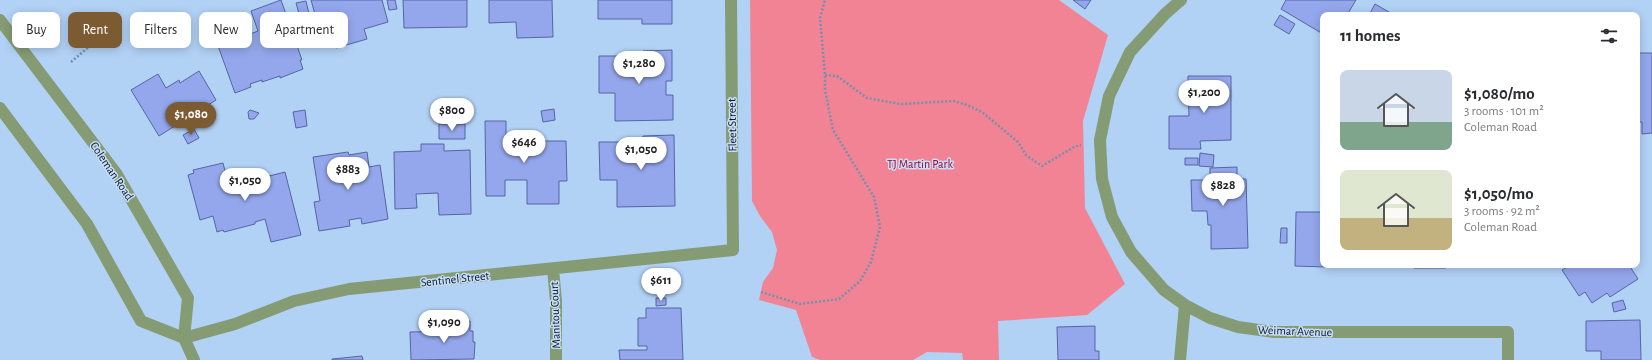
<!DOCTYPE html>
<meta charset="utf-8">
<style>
body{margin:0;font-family:"Alegreya Sans",sans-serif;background:#f2f2f3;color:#2b2b33;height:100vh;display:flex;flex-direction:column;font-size:15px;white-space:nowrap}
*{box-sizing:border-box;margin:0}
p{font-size:13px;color:#7c7c81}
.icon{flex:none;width:22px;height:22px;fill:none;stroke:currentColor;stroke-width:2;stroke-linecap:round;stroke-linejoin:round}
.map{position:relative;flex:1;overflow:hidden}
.side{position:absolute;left:1320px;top:12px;width:320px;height:256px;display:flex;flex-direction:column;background:#fff;border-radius:8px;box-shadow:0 2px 10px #0003}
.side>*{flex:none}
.banner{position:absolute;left:12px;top:12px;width:380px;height:36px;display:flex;gap:8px}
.price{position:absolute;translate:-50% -34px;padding:0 9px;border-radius:14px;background:#fff;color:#222;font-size:13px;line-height:26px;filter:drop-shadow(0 1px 2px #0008)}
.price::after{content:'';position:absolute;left:50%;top:24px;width:12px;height:9px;margin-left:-6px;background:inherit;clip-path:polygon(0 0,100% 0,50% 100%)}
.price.on{background:#7c5b32;color:#fff}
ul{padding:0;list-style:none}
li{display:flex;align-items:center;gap:12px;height:100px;padding:0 20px}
li span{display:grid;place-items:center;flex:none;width:112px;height:80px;border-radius:8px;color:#555}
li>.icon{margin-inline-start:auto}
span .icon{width:48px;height:48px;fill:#fffc;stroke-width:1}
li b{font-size:17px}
h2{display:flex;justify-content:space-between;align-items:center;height:48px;padding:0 20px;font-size:17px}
.chip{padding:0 14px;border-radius:8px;background:#fff;box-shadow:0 2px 10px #0003;font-size:14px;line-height:36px}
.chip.on{background:#7c5b32;color:#fff}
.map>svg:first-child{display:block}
.green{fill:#f18394}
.building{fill:#94a7ec;stroke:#5565a5}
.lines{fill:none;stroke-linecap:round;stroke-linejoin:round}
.path{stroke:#7490af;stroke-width:2.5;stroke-dasharray:2 2;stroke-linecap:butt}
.minor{stroke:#859b74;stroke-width:12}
.labels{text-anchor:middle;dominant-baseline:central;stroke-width:3;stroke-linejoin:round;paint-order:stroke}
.street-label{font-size:12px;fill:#04182e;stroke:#c8ddf6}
.park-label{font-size:12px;fill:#940837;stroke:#c8ddf6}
</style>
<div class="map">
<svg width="1652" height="360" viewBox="0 0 1652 360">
<rect width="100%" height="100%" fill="#b1d1f5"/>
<path class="green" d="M750,0H1059L1108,35L1083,121L1085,208L1125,284L1087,315L998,321L999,360H963L962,353L927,352L913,360H820L812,357L796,310L759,300L763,282L773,268L777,250L772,232L760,216L752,201Z"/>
<path class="building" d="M281,0L302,60H300L303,69L280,78V76L262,82V80L250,84L251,87L235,93L213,32L235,24L240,38L258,31L251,11Z
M311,0H382L388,22L364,29L367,39L336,48L333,36L322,39Z
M387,0H395L397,9L389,10Z
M403,0H467V27L404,28Z
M489,0H552L553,37L517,38L516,22L489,23Z
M598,0H672V24H642V19H598Z
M1073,0H1091L1085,9Z
M1286,0H1356L1347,15H1323V34L1281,9Z
M306,1L309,14L300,17L296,3Z
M1375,4L1394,15H1369Z
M1280,15L1295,24L1289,34L1274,25Z
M672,50V81H666V95H673V120L615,121V93H599V56H643V51Z
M1639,53H1652V133L1642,134V122H1637V77H1639Z
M199,71L216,100L159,136L131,90L158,74L166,88L179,80L180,83Z
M1188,76H1231V140L1200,141L1201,149H1169V116H1189Z
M554,109L555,120L543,122L541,111Z
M250,110L259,113L254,119H249L248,112Z
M305,110L307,126L296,128L293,112Z
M485,121H506V139H512V134L536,133V141H566L567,181H559V204H527V180H505V196H486Z
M439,124H465V139H439Z
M194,129L199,138L188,144L183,135Z
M674,135L675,206L617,207V180H600L599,142H643V136Z
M421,144H444V151L470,150L471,214L439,215L438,193L416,194L417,208L395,209L394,152L421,151Z
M348,152L349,155L367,152L369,167L380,165L388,219L362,224L361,218L349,220L350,226L319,231L314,202L320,201L313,157Z
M1200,153L1214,155L1213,167L1199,166Z
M1185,158H1198V165H1185Z
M223,163L229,186L239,184L238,178L260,172L261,178L285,172L301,235L271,242L265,219L255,222V224L224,232L223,230L217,232L213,216L200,220L188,175L194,173L193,170Z
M1237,167V179H1246L1248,248L1211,249V225H1208L1207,211H1192L1191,180H1210V168Z
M1296,212H1323V265H1326V267L1295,266Z
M1281,228H1287V243H1280Z
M1414,265H1446V268H1414Z
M1571,265H1629L1638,279L1610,297L1607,293L1592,303L1585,292L1579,296L1562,270Z
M656,298H666V305L656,306Z
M1623,300L1626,309L1614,312L1612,303Z
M646,308H681L683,360H620L619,350H647V346H638V318H646Z
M1640,320L1641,360H1601V351H1586V321Z
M470,321V331H473V342H475L474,359L411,360L410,332L457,331V322Z
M1095,326V351H1099V360H1058L1057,327Z
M362,356L363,360H332V359Z"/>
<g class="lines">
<path class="path" d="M71,62L111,28
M825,75L837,76L867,98L900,104L954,101L967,105L982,112L1018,142L1026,155L1042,166L1074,147L1081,145
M761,292L800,304L839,299L860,281L871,262L880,227L874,197L833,130L825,90V75L820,18L825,0"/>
<path class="minor" d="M1181,0L1165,14L1130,52L1109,96L1100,140L1102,179L1112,217L1131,252L1164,290L1185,305L1210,318L1238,327L1274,332H1508V360
M0,20L116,173L188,298L184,338L194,360
M0,108L87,224L141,321L184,338
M553,269L556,301V360
M184,338L235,324L294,301L349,289L733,250L731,0
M1180,360L1185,305"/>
</g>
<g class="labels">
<g class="street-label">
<text transform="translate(732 125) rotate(-91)">Fleet Street</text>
<text transform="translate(112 171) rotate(56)">Coleman Road</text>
<text transform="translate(455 279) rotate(-6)">Sentinel Street</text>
<text transform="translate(555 315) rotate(-92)">Manitou Court</text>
<text transform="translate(1295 331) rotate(2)">Weimar Avenue</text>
</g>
<g class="park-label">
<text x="920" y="164">TJ Martin Park</text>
</g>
</g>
</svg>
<b class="price" style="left:639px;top:85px">$1,280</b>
<b class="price" style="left:1204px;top:114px">$1,200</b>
<b class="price" style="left:452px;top:132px">$800</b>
<b class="price on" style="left:191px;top:136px">$1,080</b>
<b class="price" style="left:524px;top:164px">$646</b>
<b class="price" style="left:641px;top:171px">$1,050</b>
<b class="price" style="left:348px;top:191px">$883</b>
<b class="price" style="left:245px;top:202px">$1,050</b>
<b class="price" style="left:1223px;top:207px">$828</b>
<b class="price" style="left:661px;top:302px">$611</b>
<b class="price" style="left:444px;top:344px">$1,090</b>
<div class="banner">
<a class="chip">Buy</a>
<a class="chip on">Rent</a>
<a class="chip">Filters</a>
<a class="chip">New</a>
<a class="chip">Apartment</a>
</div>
<section class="side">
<h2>11 homes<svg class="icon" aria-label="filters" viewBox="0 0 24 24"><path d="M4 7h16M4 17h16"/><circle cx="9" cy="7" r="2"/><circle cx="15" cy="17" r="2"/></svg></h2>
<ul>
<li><span style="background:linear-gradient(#c9d6e8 65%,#7fa58c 0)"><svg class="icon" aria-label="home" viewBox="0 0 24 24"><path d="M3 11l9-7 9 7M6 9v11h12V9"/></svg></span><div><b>$1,080/mo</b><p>3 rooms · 101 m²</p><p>Coleman Road</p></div></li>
<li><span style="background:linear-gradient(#dfe7d0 60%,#c2b280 0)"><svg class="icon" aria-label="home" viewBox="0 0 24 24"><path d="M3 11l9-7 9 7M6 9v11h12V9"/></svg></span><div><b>$1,050/mo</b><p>3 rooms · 92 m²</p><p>Coleman Road</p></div></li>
</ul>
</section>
</div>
